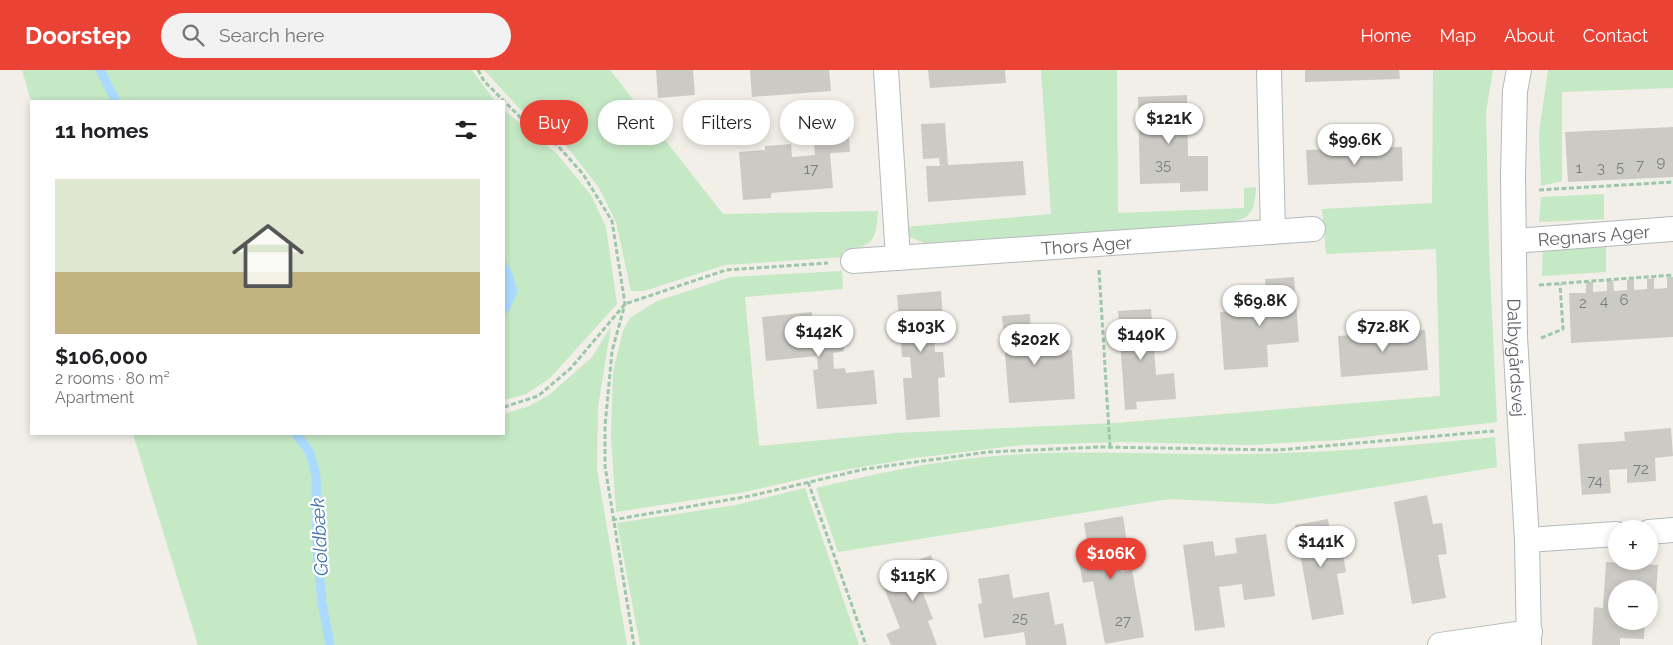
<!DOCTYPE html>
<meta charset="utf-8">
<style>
body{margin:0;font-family:Raleway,sans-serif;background:#f2f2f2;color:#202124;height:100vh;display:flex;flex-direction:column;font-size:19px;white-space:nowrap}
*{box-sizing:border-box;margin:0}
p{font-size:16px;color:#757577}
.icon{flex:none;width:28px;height:28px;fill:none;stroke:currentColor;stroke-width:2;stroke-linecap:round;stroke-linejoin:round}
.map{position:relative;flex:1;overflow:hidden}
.details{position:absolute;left:30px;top:30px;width:475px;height:335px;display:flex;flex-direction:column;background:#fff;border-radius:0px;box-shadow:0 2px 8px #0003}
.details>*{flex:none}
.banner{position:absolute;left:520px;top:30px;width:475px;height:45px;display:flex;gap:10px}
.buttons{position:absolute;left:1608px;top:450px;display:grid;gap:10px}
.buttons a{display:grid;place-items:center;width:50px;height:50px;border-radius:50%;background:#fff;box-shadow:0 2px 8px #0003;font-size:25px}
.price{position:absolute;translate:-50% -42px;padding:0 11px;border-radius:18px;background:#fff;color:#222;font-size:16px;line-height:32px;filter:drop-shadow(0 1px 2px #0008)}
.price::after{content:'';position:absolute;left:50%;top:30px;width:15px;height:11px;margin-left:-8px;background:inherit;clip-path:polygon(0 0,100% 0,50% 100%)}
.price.active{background:#ea4335;color:#fff}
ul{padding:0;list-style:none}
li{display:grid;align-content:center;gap:10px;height:265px;padding:0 25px}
li span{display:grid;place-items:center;height:155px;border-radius:0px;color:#555}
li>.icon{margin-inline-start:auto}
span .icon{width:90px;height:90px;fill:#fffc;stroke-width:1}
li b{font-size:21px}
h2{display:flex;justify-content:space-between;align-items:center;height:60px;padding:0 25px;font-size:21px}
.chip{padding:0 18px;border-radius:22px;background:#fff;box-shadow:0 2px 8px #0003;font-size:18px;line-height:45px}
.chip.active{background:#ea4335;color:#fff}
header{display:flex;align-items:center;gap:30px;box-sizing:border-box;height:70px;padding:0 25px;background:#ea4335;color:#fff}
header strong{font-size:24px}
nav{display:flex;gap:28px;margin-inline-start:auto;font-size:18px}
.search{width:350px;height:45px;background:#f2f2f2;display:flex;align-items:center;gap:12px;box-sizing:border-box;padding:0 18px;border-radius:28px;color:#757577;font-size:19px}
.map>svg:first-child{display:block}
.green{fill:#c5e8c5}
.water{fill:#aadaff}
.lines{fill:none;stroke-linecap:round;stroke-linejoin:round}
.stream{stroke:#aadaff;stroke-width:9}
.building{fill:#cccac5}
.street-casing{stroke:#b5b8bc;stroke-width:26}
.path{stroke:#9cc7a9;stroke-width:3;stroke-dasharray:5 2.5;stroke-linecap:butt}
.street{stroke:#fff;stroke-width:24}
.labels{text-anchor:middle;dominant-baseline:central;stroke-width:4.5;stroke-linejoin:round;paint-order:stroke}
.number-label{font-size:15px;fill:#7a7d7f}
.street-label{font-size:18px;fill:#5f6368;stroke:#fff}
.water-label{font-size:19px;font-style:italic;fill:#4174aa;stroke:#fff}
</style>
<header>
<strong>Doorstep</strong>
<div class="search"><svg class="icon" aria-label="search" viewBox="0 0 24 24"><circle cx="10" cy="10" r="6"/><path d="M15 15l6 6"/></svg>Search here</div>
<nav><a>Home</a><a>Map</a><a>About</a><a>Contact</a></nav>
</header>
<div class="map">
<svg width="1673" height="575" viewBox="0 0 1673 575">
<rect width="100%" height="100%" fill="#f1efe8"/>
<path class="green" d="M22,0H472L495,31H31Z
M484,0H610L723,144L878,141C876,172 873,176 843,181L844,187L725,195L644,221H631L616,152L599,118L568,78L518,37Z
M1041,0H1117L1118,143L1244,138V118L1256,117C1255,142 1251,149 1226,153L925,173L909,167L905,157L1051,144Z
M1433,0H1493L1486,42L1489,180L1497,352L1339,370L1249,375L1121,372L1023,375L915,388L832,402L745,422L616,442L611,367L613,301L623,261L630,248L657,231L731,207L842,201L843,219L745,227L759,376L897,363L1115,353L1440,326L1436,179L1326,184L1322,139L1432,133Z
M1548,0H1673V18L1562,22V111L1541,116L1539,63Z
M504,40L557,84L591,125L606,157L617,234L550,308L526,324L504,330Z
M1604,124V149L1539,152L1541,127Z
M1606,176V202L1542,206L1543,179Z
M611,256L598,337L597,399L627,575H198L133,364H504V344L529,336L549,325L592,287Z
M1495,367L1497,397L1274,434L1169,429L838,482L816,418C871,405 928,392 984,387C1072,378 1161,386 1249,384C1331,383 1413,375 1495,367Z
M805,418L859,575H640L617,453L736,435Z"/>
<path class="water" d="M504,189L511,200L518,221L509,241L504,245Z"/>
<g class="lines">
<path class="stream" d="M100,0L116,31
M296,364L310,383L316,406L317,480L322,532L330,575"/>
</g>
<path class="building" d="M656,0H693L695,25L658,28Z
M750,0H829L831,21L752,27Z
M928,0H1005L1006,13L930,18Z
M1305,0H1399L1400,9L1305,12Z
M1187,25L1188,86H1208V121L1180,122V113L1140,114L1138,27Z
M945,53L948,95L1023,91L1026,125L928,132L926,96H940L939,88L923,89L921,54Z
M848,54L850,82L830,83L833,118L771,123V128L743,130L739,82L765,80V76L791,74L792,87L815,85L812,57Z
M1673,57V107L1568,112L1565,62Z
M1402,77L1403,111L1308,115L1306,80Z
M1294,207L1299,272L1267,275L1268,297L1224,300L1220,242L1268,239L1265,209Z
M1667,207H1673V267L1571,273L1569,223H1586V212H1593V222L1607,221V211L1613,210L1614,221L1627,220V210L1634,209V220L1647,219V209L1654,208V219L1667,218Z
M941,221L943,250H933L935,282H943L945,307L938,308L940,347L906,350L903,308H912L910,287H902L897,225Z
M1151,239L1156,305L1174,303L1176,329L1136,332L1137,339L1125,340L1118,241Z
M812,242V250L841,247L844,281L833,283L834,299L845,298L846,303L874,300L877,334L817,339L813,300L818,299L817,286L766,291L762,247Z
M1030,244L1032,283L1072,280L1075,329L1009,333L1002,246Z
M1425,260L1428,300L1341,307L1338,266Z
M1671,358L1673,386L1655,388L1656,411L1627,413V399L1609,400L1611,423L1582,425L1578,374L1625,371L1624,362Z
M1427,425L1433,454L1442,453L1447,484L1438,485L1446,528L1412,534L1394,432Z
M1123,446L1128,479L1117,481L1121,502L1132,500L1144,567L1105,574L1093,511L1083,513L1077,482L1088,480L1084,453Z
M1328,449L1332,475L1341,473L1346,502L1337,504L1344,544L1312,550L1295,455Z
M1266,464L1275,526L1244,530L1242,514L1219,517L1225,557L1195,561L1183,475L1213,471L1215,486L1237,483L1235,468Z
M931,485L943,515L923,523L933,549L928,551L937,575H891L886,564L900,558L882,513L898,507L895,499Z
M1606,492L1658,495L1656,524L1649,523V519H1616V551H1645L1644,569L1620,568V575H1592L1594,537L1603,538Z
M1009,504L1013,528L1049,522L1055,555L1063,553L1067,575H1026L1024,562L984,568L978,534L982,533L978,509Z"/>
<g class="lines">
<defs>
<g id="street">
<path d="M886,0L898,188"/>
<path d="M1269,0L1273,162"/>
<path id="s1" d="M1519,0L1515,21L1513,105L1515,267L1527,470L1529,575"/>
<path id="s2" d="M1514,171L1673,159"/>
<path id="s3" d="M853,191L1313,159"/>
<path d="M1649,462L1673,460"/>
<path d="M1527,470L1616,464"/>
<path d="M1440,575L1530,562"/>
</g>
</defs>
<use href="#street" class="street-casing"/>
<path class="path" d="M478,0L484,11L521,48L558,76L583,104L612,151L625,234L612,281L605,356V396L634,575
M1539,120L1673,112
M1099,200L1110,377
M1539,215L1673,205
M1541,268L1563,259L1560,214
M504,337L538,326L571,298L625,234L726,200L828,193
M808,412L866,575
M612,450L750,426L865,399L988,382L1100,377L1279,380L1494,361"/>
<use href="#street" class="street"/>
</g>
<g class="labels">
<g class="number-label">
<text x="1661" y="92">9</text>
<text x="1163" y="95">35</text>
<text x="1640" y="95">7</text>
<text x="1620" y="97">5</text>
<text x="1579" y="98">1</text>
<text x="1601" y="98">3</text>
<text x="811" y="99">17</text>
<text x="1624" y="230">6</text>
<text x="1604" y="231">4</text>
<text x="1583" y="233">2</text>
<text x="1641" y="399">72</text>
<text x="1595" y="411">74</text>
<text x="1020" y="548">25</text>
<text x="1123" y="551">27</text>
</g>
<g class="street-label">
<text stroke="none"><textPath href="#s2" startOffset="80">Regnars Ager</textPath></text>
<text stroke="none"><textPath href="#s3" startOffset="234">Thors Ager</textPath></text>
<text stroke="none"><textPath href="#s1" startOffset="288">Dalbygårdsvej</textPath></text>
</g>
<g class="water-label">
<text transform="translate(319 467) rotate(-93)">Goldbæk</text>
</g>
</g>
</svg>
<div class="buttons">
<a>+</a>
<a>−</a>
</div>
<b class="price" style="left:1169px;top:75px">$121K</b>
<b class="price" style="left:1355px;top:96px">$99.6K</b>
<b class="price" style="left:1260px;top:257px">$69.8K</b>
<b class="price" style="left:921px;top:283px">$103K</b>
<b class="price" style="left:1383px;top:283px">$72.8K</b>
<b class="price" style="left:819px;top:288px">$142K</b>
<b class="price" style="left:1141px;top:291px">$140K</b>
<b class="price" style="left:1035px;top:296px">$202K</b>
<b class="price" style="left:1321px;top:498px">$141K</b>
<b class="price active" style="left:1111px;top:510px">$106K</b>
<b class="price" style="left:913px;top:532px">$115K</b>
<div class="banner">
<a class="chip active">Buy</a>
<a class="chip">Rent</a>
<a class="chip">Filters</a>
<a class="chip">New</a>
</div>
<section class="details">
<h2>11 homes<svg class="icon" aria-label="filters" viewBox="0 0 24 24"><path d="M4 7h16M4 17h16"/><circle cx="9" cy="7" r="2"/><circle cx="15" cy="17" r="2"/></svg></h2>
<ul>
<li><span style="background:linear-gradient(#dfe7d0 60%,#c2b280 0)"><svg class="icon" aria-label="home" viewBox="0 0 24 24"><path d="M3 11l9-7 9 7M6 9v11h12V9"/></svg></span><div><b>$106,000</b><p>2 rooms · 80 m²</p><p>Apartment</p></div></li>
</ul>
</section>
</div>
